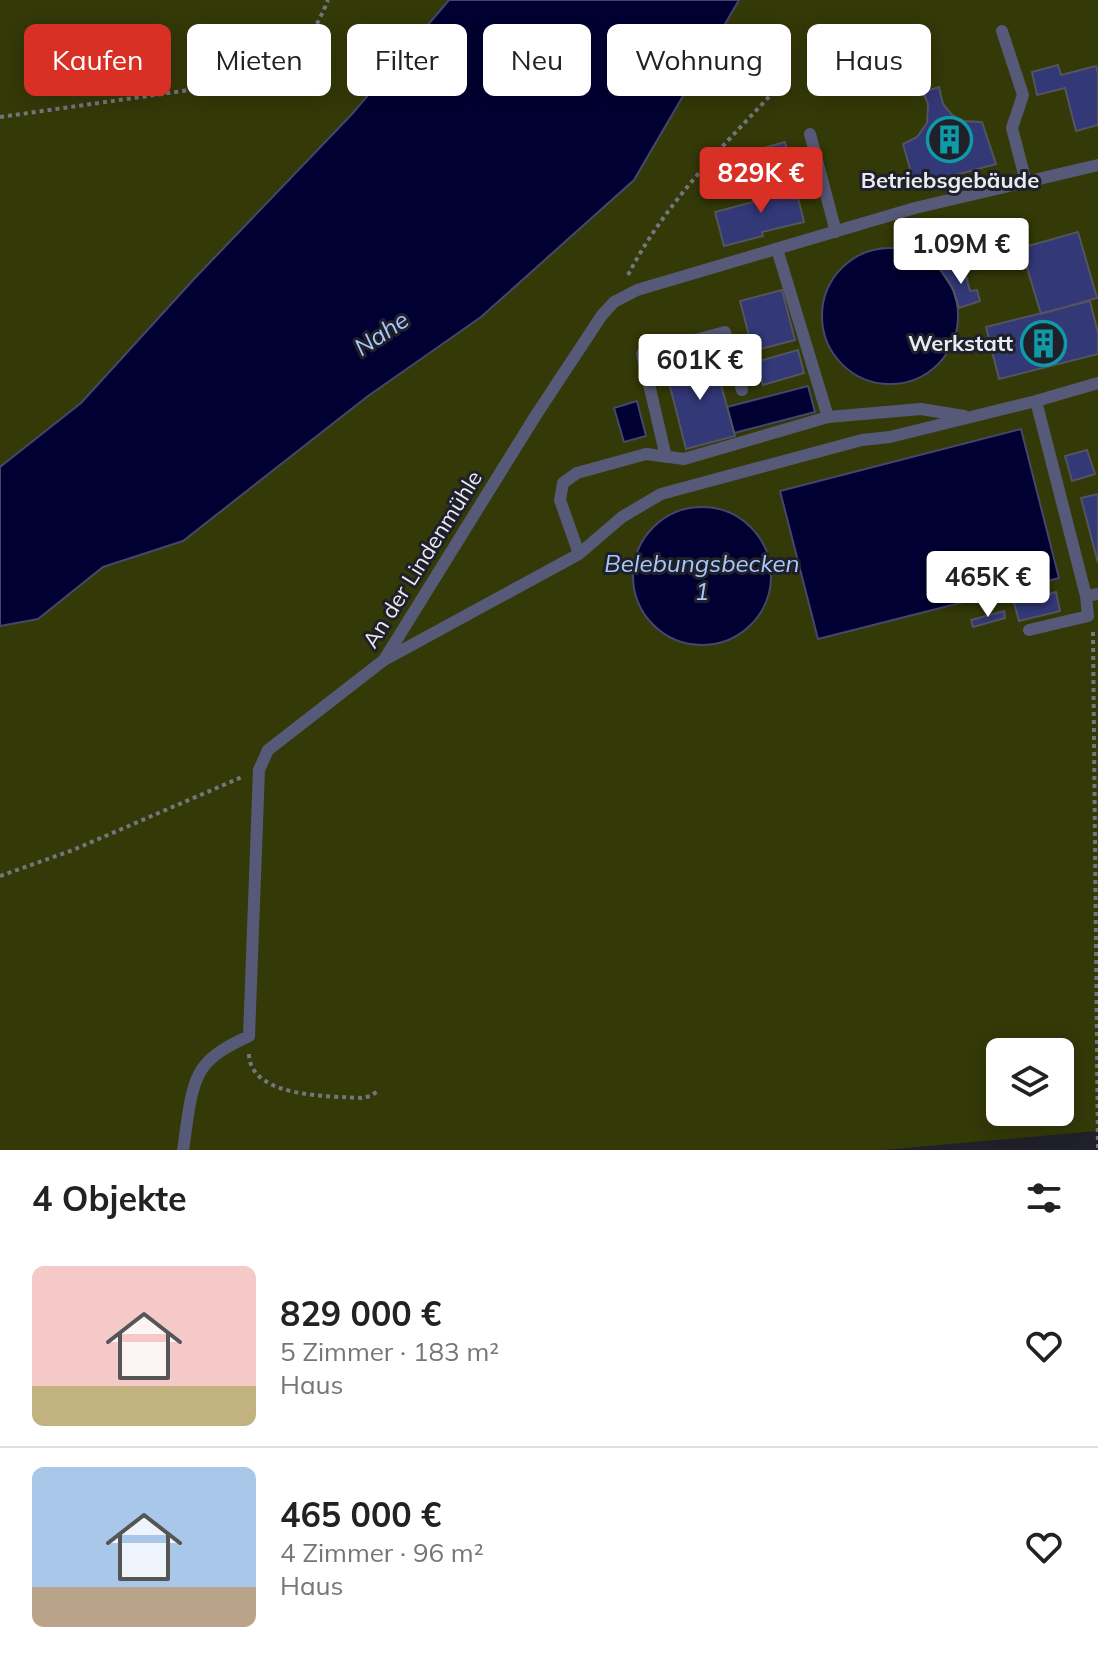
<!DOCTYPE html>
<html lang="de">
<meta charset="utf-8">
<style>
body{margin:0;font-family:Mulish,sans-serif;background:#f2f2f2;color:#222;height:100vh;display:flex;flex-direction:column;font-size:30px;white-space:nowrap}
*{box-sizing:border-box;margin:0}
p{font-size:26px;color:#767676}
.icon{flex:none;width:44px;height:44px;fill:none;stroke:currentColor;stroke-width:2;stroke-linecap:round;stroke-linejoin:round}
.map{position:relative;height:1150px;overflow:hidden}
.details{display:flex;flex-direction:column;background:#fff;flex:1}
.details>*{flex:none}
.hud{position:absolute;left:24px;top:24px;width:1050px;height:72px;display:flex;gap:16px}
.tools{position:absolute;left:986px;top:1038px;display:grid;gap:16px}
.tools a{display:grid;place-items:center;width:88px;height:88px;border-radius:12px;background:#fff;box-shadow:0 4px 20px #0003;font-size:40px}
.price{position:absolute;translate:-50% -68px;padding:0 18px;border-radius:8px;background:#fff;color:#222;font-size:26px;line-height:52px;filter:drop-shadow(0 2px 4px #0008)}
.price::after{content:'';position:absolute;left:50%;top:48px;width:24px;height:18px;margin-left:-12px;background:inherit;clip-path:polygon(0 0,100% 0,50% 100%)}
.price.current{background:#d93025;color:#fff}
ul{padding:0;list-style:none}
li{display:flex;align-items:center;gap:24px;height:200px;padding:0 32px}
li+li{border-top:2px solid #e0e0e0}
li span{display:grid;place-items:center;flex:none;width:224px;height:160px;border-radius:12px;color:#555}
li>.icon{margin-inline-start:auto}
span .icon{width:96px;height:96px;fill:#fffc;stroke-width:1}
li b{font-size:34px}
h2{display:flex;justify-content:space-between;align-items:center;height:96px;padding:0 32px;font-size:34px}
.pill{padding:0 28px;border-radius:12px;background:#fff;box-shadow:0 4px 20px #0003;font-size:28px;line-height:72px}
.pill.current{background:#d93025;color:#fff}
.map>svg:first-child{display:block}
.green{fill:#343908;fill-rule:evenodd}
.water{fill:#000032;stroke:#46466c;stroke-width:2}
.building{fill:#333877;stroke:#52545e;stroke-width:2}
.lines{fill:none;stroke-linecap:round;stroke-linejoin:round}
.path{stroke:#74757d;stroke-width:4;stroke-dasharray:4 4;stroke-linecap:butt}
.lane{stroke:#565a78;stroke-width:12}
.labels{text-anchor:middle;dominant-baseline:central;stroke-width:6;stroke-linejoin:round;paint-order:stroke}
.poi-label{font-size:22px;font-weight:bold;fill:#eaebf2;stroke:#1f2029}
.street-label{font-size:22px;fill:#eaebf2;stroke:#1f2029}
.water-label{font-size:24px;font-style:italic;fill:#a8c8fd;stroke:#1f2029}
</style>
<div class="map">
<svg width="1098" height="1150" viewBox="0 0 1098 1150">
<rect width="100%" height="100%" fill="#1f2029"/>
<path class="green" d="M0,0H449L352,114L81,403L0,467Z
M739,0H1098V1131L883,1150H0V626L38,619L103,567L183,541L368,396L481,317L634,180ZM1000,1052H1060V1112H1000Z"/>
<path class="water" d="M449,0H739L634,180L481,317L368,396L183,541L103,567L38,619L0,626V467L81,403L194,279L352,114Z
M822 316a68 68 0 1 1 136 0a68 68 0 1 1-136 0Z
M808,386L815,412L734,433L727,407Z
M637,401L646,436L624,442L614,408Z
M1021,429L1059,578L818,639L780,491Z
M633 576a69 69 0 1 1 138 0a69 69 0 1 1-138 0Z"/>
<path class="building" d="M1058,65L1061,75L1096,66L1098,74V125L1076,131L1065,88L1037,95L1032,72Z
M939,87L943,104L952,115L963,121L982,122L996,164L915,186L903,144L917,137L927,123L928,104L923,92Z
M785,142L794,177L773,182L764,148Z
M794,182L804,222L762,232L763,236L724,246L715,212L753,202L751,193Z
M1078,232L1097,298L1041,314L1021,248Z
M963,265L970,291L977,290L980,301L959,308L953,289L940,269Z
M782,290L795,340L753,351L740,301Z
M1090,301L1098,333V354L999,379L986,327Z
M798,350L804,373L763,385L756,362Z
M713,355L735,436L686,449L665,367Z
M1087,450L1095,474L1072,481L1065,456Z
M1098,494V563L1081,498Z
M1056,592L1060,611L1019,621L1014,603Z
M1004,611L1005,618L973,627L971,620Z"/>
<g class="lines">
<path class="path" d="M0,117L253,81C262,77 274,74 282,68C303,51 318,25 328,0
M628,275C666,201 727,142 783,82
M1093,632L1098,1150
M0,876L73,850L242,777
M249,1054C250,1098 330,1096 361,1098L371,1096L379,1090"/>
<path class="lane" d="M1002,31L1023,95L1012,128L1026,182
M810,134L836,232
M777,249L828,417L921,409L964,416
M1036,401L1086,596L1098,594
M666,457L642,354L725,332L742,390
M579,554L560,500L563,483L577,473L646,454L684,459L828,417
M1029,630L1088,616L1086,596
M386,659L579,554L622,517L661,494L862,440L890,437L1036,401L1098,383
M183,1150C187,1127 189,1088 202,1069C213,1053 232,1044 249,1036L259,770L268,750L384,660L536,415L602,315L614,302L637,290L915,208L1098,165"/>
</g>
<defs>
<symbol id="building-ring" viewBox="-11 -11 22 22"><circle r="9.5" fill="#1f2029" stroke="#0f9aa8" stroke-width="1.5"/><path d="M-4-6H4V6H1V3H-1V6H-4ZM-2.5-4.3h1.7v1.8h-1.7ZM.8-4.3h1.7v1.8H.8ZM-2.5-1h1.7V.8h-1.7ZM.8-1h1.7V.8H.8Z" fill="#0f9aa8"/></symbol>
</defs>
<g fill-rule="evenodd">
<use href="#building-ring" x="924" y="114" width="51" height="51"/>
<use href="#building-ring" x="1018" y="318" width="51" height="51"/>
</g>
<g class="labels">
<g class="poi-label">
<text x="950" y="180">Betriebsgebäude</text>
<text x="1013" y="343" text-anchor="end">Werkstatt</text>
</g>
<g class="street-label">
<text transform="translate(422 559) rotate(-58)">An der Lindenmühle</text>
</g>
<g class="water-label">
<text transform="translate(381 333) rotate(-34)">Nahe</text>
<text x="702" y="563">Belebungsbecken<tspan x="702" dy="28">1</tspan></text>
</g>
</g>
</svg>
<div class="tools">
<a><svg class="icon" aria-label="layers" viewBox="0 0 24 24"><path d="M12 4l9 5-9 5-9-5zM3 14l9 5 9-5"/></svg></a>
</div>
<b class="price current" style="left:761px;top:215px">829K €</b>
<b class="price" style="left:961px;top:286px">1.09M €</b>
<b class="price" style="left:700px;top:402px">601K €</b>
<b class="price" style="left:988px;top:619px">465K €</b>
<div class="hud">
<a class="pill current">Kaufen</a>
<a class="pill">Mieten</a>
<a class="pill">Filter</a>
<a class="pill">Neu</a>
<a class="pill">Wohnung</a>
<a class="pill">Haus</a>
</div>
</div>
<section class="details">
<h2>4 Objekte<svg class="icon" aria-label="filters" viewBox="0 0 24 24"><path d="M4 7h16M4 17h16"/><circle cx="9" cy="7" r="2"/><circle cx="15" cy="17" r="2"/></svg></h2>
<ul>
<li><span style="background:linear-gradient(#f6c9c9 75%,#c2b280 0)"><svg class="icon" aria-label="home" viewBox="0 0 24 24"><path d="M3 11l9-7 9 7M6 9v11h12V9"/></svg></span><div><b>829 000 €</b><p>5 Zimmer · 183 m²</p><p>Haus</p></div><svg class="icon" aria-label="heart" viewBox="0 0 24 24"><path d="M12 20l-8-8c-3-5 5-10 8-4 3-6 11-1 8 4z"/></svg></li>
<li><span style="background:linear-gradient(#a9c7e8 75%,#b9a48a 0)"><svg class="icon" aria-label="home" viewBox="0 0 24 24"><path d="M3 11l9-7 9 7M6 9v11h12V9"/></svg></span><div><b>465 000 €</b><p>4 Zimmer · 96 m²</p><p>Haus</p></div><svg class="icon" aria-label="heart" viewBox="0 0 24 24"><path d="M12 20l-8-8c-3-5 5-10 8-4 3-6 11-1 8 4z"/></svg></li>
</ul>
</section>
